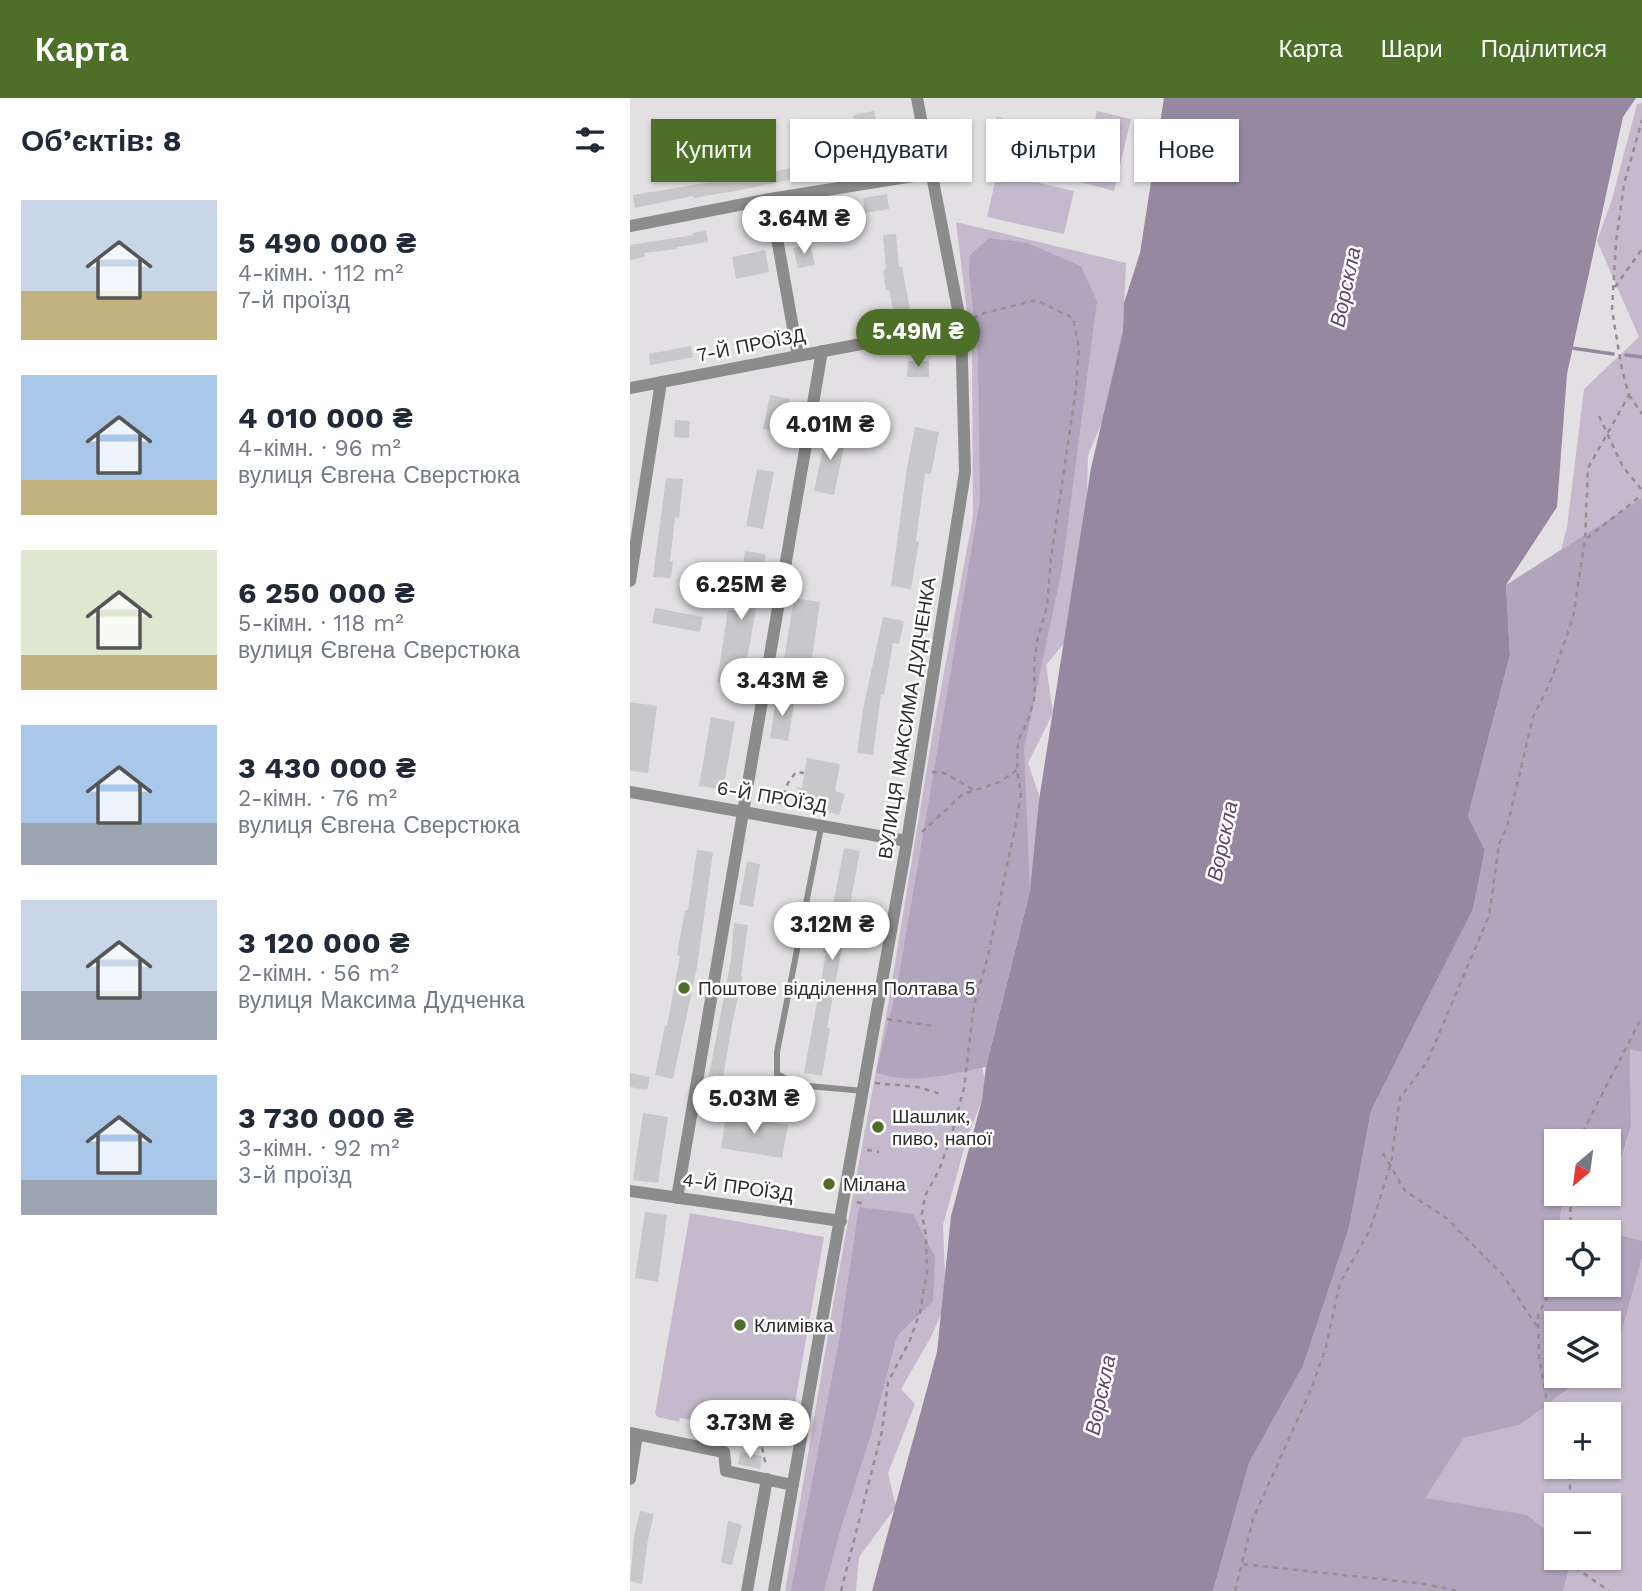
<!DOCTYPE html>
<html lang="uk">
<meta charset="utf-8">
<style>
body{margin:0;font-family:"Work Sans",sans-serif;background:#f6f6f7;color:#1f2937;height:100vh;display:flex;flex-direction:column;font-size:26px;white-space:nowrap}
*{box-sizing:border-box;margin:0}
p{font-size:23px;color:#747a83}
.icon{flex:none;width:38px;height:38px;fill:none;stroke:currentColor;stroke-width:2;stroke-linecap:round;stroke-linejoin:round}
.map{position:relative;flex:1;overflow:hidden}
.panel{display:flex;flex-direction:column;background:#fff;width:630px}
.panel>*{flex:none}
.guide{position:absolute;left:21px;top:21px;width:665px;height:63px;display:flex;gap:14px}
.needle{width:46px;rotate:209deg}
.buttons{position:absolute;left:914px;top:1031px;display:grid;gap:14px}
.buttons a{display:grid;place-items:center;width:77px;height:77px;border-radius:0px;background:#fff;box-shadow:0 2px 5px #0004;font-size:35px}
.price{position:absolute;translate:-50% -60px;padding:0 16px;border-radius:24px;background:#fff;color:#222;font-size:23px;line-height:46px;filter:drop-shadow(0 2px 4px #0008)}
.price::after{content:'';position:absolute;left:50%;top:42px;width:21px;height:16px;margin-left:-10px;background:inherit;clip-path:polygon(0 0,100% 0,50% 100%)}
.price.active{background:#4d6f27;color:#fff}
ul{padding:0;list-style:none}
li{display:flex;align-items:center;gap:21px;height:175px;padding:0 21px}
li span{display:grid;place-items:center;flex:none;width:196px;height:140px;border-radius:0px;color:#555}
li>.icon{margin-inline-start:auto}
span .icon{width:84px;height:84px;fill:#fffc;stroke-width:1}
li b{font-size:30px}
h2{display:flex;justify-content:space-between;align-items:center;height:84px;padding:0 21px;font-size:30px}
.chip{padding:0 24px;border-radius:0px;background:#fff;box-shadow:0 2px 5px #0004;font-size:24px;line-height:63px}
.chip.active{background:#4d6f27;color:#fff}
header{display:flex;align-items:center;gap:42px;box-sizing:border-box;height:98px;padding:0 35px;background:#4d6f27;color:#fff}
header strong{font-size:33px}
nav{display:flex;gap:38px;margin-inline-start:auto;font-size:24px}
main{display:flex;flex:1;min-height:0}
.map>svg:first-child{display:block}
.green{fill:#c5bacd;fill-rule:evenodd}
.forest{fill:#b3a4be;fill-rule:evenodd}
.water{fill:#9788a1}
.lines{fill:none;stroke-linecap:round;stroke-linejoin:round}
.stream{stroke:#9788a1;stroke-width:3.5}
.building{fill:#c8c7c9}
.path{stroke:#908f91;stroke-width:2.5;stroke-dasharray:5 5;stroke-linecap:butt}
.service{stroke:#8c8c8d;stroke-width:6}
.minor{stroke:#8c8c8d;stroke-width:12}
.poi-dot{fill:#4d6f27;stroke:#fff;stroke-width:2.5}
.labels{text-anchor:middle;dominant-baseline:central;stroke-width:5;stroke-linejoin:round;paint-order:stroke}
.street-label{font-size:19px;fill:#2e2d2e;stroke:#fff}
.poi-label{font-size:19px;fill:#2e2d2e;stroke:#fff;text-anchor:start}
.water-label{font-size:21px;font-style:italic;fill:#5d456d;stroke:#fff}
</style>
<header>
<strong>Карта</strong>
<nav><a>Карта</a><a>Шари</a><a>Поділитися</a></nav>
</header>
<main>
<section class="panel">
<h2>Об’єктів: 8<svg class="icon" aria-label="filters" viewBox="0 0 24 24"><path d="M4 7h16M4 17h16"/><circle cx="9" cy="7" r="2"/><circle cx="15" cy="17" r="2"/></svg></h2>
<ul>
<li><span style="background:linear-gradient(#c9d6e8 65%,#c2b280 0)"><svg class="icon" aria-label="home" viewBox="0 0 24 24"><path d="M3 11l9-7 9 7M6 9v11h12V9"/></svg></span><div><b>5 490 000 ₴</b><p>4-кімн. · 112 m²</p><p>7-й проїзд</p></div></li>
<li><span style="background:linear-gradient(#a9c7e8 75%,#c2b280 0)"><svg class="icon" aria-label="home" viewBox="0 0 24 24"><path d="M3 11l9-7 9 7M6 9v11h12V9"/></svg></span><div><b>4 010 000 ₴</b><p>4-кімн. · 96 m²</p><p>вулиця Євгена Сверстюка</p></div></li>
<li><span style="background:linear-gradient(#dfe7d0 75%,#c2b280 0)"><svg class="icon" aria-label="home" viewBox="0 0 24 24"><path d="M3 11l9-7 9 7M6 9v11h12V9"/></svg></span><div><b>6 250 000 ₴</b><p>5-кімн. · 118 m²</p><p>вулиця Євгена Сверстюка</p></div></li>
<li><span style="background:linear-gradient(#a9c7e8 70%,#9aa5b1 0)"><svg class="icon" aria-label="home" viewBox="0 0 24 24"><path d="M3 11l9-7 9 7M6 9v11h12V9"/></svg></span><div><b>3 430 000 ₴</b><p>2-кімн. · 76 m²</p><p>вулиця Євгена Сверстюка</p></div></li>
<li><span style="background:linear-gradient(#c9d6e8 65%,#9aa5b1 0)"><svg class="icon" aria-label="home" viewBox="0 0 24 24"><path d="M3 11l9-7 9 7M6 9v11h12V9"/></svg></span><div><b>3 120 000 ₴</b><p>2-кімн. · 56 m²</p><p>вулиця Максима Дудченка</p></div></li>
<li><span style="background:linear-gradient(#a9c7e8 75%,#9aa5b1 0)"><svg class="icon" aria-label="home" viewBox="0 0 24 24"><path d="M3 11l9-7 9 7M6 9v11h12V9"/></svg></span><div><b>3 730 000 ₴</b><p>3-кімн. · 92 m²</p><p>3-й проїзд</p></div></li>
</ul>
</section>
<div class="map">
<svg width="1012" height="1493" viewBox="0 0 1012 1493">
<rect width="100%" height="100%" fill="#e2e0e3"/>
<path class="green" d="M1012,5V400L931,452L937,429L954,291L1009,239L967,143L982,101L1007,6Z
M467,13L501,21L484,93L450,84Z
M367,75L444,93L434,136L357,119Z
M326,124L496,165L493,233L484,296L458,357L456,438L440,538L416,567L423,615L398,665L409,697V729L400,793L352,969L357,990L337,1040L313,1127L316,1205L301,1239L271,1291L285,1306L258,1375L266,1409L229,1459L226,1493H155L206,1189L257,913L302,639L343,418L342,255Z
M1000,950L1012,954V1143L930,1121L933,1096H978V1066L990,1068L1001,1028Z
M60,1115L194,1139L159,1339L50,1320L49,1324L28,1319L25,1316Z
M1012,1160V1493H933L942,1460H978V1407H926V1441L898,1417L794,1401L834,1340L890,1327L955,1278H978V1260L986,1254ZM926,1316H978V1368H926Z"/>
<path class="forest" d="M359,140L397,145L451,168L467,203L432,471L394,650L400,793L356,969C319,976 282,988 246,974L267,889L350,402L348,255L339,175L340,157Z
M1012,400V954L1000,951L1001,1028L989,1069L978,1066V1043H926V1096H933L930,1121L1012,1143V1160L986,1254L978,1260V1225H926V1278H955L890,1327L834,1340L795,1400L898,1417L926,1441V1460H942L933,1493H583L619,1365L673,1268L719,1130L741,1013L843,811L855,752L838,718L880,557L876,487ZM926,1134H978V1186H926Z
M229,1109L283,1116L305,1159L303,1203L267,1238L242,1333L210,1433L194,1493H161L209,1243Z"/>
<path class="water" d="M534,0H1006L993,19L937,276L927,409L876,487L880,557L838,718L855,752L843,811L741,1013L719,1130L673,1268L619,1365L583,1493H242L307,1254L321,1118L352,1002L356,969L400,793L409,702L461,370L493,233L494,205L510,155Z"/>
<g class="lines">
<path class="stream" d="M942,250L983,256
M996,257L1012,259"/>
</g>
<path class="building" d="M244,13L247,27L226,31L223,17Z
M367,18L385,26L376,49L358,42Z
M247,47L250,63L230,65L228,50Z
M198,55L202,73L111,92L64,100L63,98L5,110L3,97L93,82L92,78L141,71L142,74L185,65L184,57Z
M257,96L259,111L235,115L233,100Z
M76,133L78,144L47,149V151L14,155L15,159L0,162V147L63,137L62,135Z
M266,136L269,169H272L281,217L265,221L259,192H256L253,172L256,171L253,137Z
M180,147L185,167L168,170L163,150Z
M135,152L139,174L106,181L102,159Z
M61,248L63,259L20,267L19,256Z
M278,263H299V279H277Z
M140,297L160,301L154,335L133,331Z
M45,322L60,323L59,340L44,339Z
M285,329L309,334L301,376L295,375L286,443L289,444L281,491L261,488L277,370Z
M197,331L217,335L204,397L184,393Z
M127,371L144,374L133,431L116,428Z
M36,380L53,381L49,420L45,419L40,463H43L41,480L23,479Z
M115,453L136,456L112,588L87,584L98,512L106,513Z
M164,500L190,504L181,567L154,562Z
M25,510L73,519L70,534L22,525Z
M253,519L274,523L269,546L263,545L254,597L251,596L243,657L227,655L233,611Z
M147,596L165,599L158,643L140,640Z
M0,604L27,608L18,675L0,673Z
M81,619L105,624L93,692L69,688Z
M177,660L210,666L205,693L215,696L209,717L164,705L168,689L172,690Z
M214,750L230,753L197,930H200L192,978L174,975L196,855L193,854L200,812H202Z
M67,752L83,754L67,869L43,981L25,977L35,928H37L50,858L47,857L55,812H58Z
M117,763L130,766L123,809L109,806Z
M104,825L118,827L111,878H113L103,921L92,985L78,983L101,862Z
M0,975L20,979L17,992L0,989Z
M13,1015L38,1019L28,1085L3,1082Z
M96,1017L158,1027L152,1060L91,1050Z
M15,1114L37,1117L28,1184L5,1180Z
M110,1354L132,1358L130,1371L108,1366Z
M10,1413L24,1416L18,1441L12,1486L0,1483L4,1438Z
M98,1423L112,1427L102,1467L91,1465Z"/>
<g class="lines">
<path class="path" d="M985,189L1012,151
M999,297L1012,316
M969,318L993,369L1012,392
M957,440L1012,397
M302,674H312L343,691
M149,706L158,685L166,674L174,675
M292,734L333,696L370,684L387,672
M257,921L304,928
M245,985L288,989L311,996
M948,1043L1012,919
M237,1052L249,1054
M753,1055L775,1093L815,1119L873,1177L908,1230
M227,1104L236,1106
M940,1134L941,1096
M926,1180L908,1218L909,1259L926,1356
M128,1330L136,1368
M132,1346L142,1329
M935,1368L940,1375V1407
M942,1460L946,1470L979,1493
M613,1466L795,1486L828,1493
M211,1493L252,1333L258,1284L280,1242L290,1214L297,1173L296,1138L292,1116L295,1098L309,1072L321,1039L334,990L344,907L358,858L385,730L391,695L387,672L388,643L399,620L405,597L404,567L407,543L417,508L421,460L446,291L449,250L443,220L406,202L351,216L341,222
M605,1493L623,1421L682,1289L696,1249L710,1185L740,1132L761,1065L770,1000L797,964L859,818L869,746L877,729L903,619L920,585L943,520L955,441L958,370L999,297L992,272L982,212L986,144L994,86L1012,22"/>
<path class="service" d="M191,729L147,954V976L167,987L234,993"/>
<path class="minor" d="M140,101L168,258
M0,128L140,101L302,75
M0,290L331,227
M0,483L31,284
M0,694L277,743
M0,1093L211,1123
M47,1100L192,253
M0,1335L94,1354L96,1373L163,1387
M0,1381L7,1337
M117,1493L137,1381
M144,1493L277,743L335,374L331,227L287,0"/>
</g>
<g class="poi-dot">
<circle cx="54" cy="890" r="7"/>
<circle cx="248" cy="1029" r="7"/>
<circle cx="199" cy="1086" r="7"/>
<circle cx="110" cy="1227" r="7"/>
</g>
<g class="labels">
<g class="street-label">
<text transform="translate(121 247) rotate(-11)">7-Й ПРОЇЗД</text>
<text transform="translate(277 620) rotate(-81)">ВУЛИЦЯ МАКСИМА ДУДЧЕНКА</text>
<text transform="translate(142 699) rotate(10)">6-Й ПРОЇЗД</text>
<text transform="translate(108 1089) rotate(8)">4-Й ПРОЇЗД</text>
</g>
<g class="poi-label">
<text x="68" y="890">Поштове відділення Полтава 5</text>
<text x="262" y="1018">Шашлик,<tspan x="262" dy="22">пиво, напої</tspan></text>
<text x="213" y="1086">Мілана</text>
<text x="124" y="1227">Климівка</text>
</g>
<g class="water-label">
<text transform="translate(715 189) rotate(-78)">Ворскла</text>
<text transform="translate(592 743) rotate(-78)">Ворскла</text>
<text transform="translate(470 1297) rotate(-78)">Ворскла</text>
</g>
</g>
</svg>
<div class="buttons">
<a><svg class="needle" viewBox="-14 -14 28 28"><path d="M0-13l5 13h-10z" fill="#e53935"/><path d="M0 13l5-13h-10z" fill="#747a83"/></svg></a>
<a><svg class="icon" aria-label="locate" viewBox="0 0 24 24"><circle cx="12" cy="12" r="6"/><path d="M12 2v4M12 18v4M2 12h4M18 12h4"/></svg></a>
<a><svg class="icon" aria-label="layers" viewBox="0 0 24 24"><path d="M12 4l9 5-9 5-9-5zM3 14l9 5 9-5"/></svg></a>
<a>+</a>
<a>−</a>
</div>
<b class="price" style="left:174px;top:158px">3.64M ₴</b>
<b class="price active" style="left:288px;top:271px">5.49M ₴</b>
<b class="price" style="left:200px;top:364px">4.01M ₴</b>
<b class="price" style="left:111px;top:524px">6.25M ₴</b>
<b class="price" style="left:152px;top:620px">3.43M ₴</b>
<b class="price" style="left:202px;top:864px">3.12M ₴</b>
<b class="price" style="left:124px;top:1038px">5.03M ₴</b>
<b class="price" style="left:120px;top:1362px">3.73M ₴</b>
<div class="guide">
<a class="chip active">Купити</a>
<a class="chip">Орендувати</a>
<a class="chip">Фільтри</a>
<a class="chip">Нове</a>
</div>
</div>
</main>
